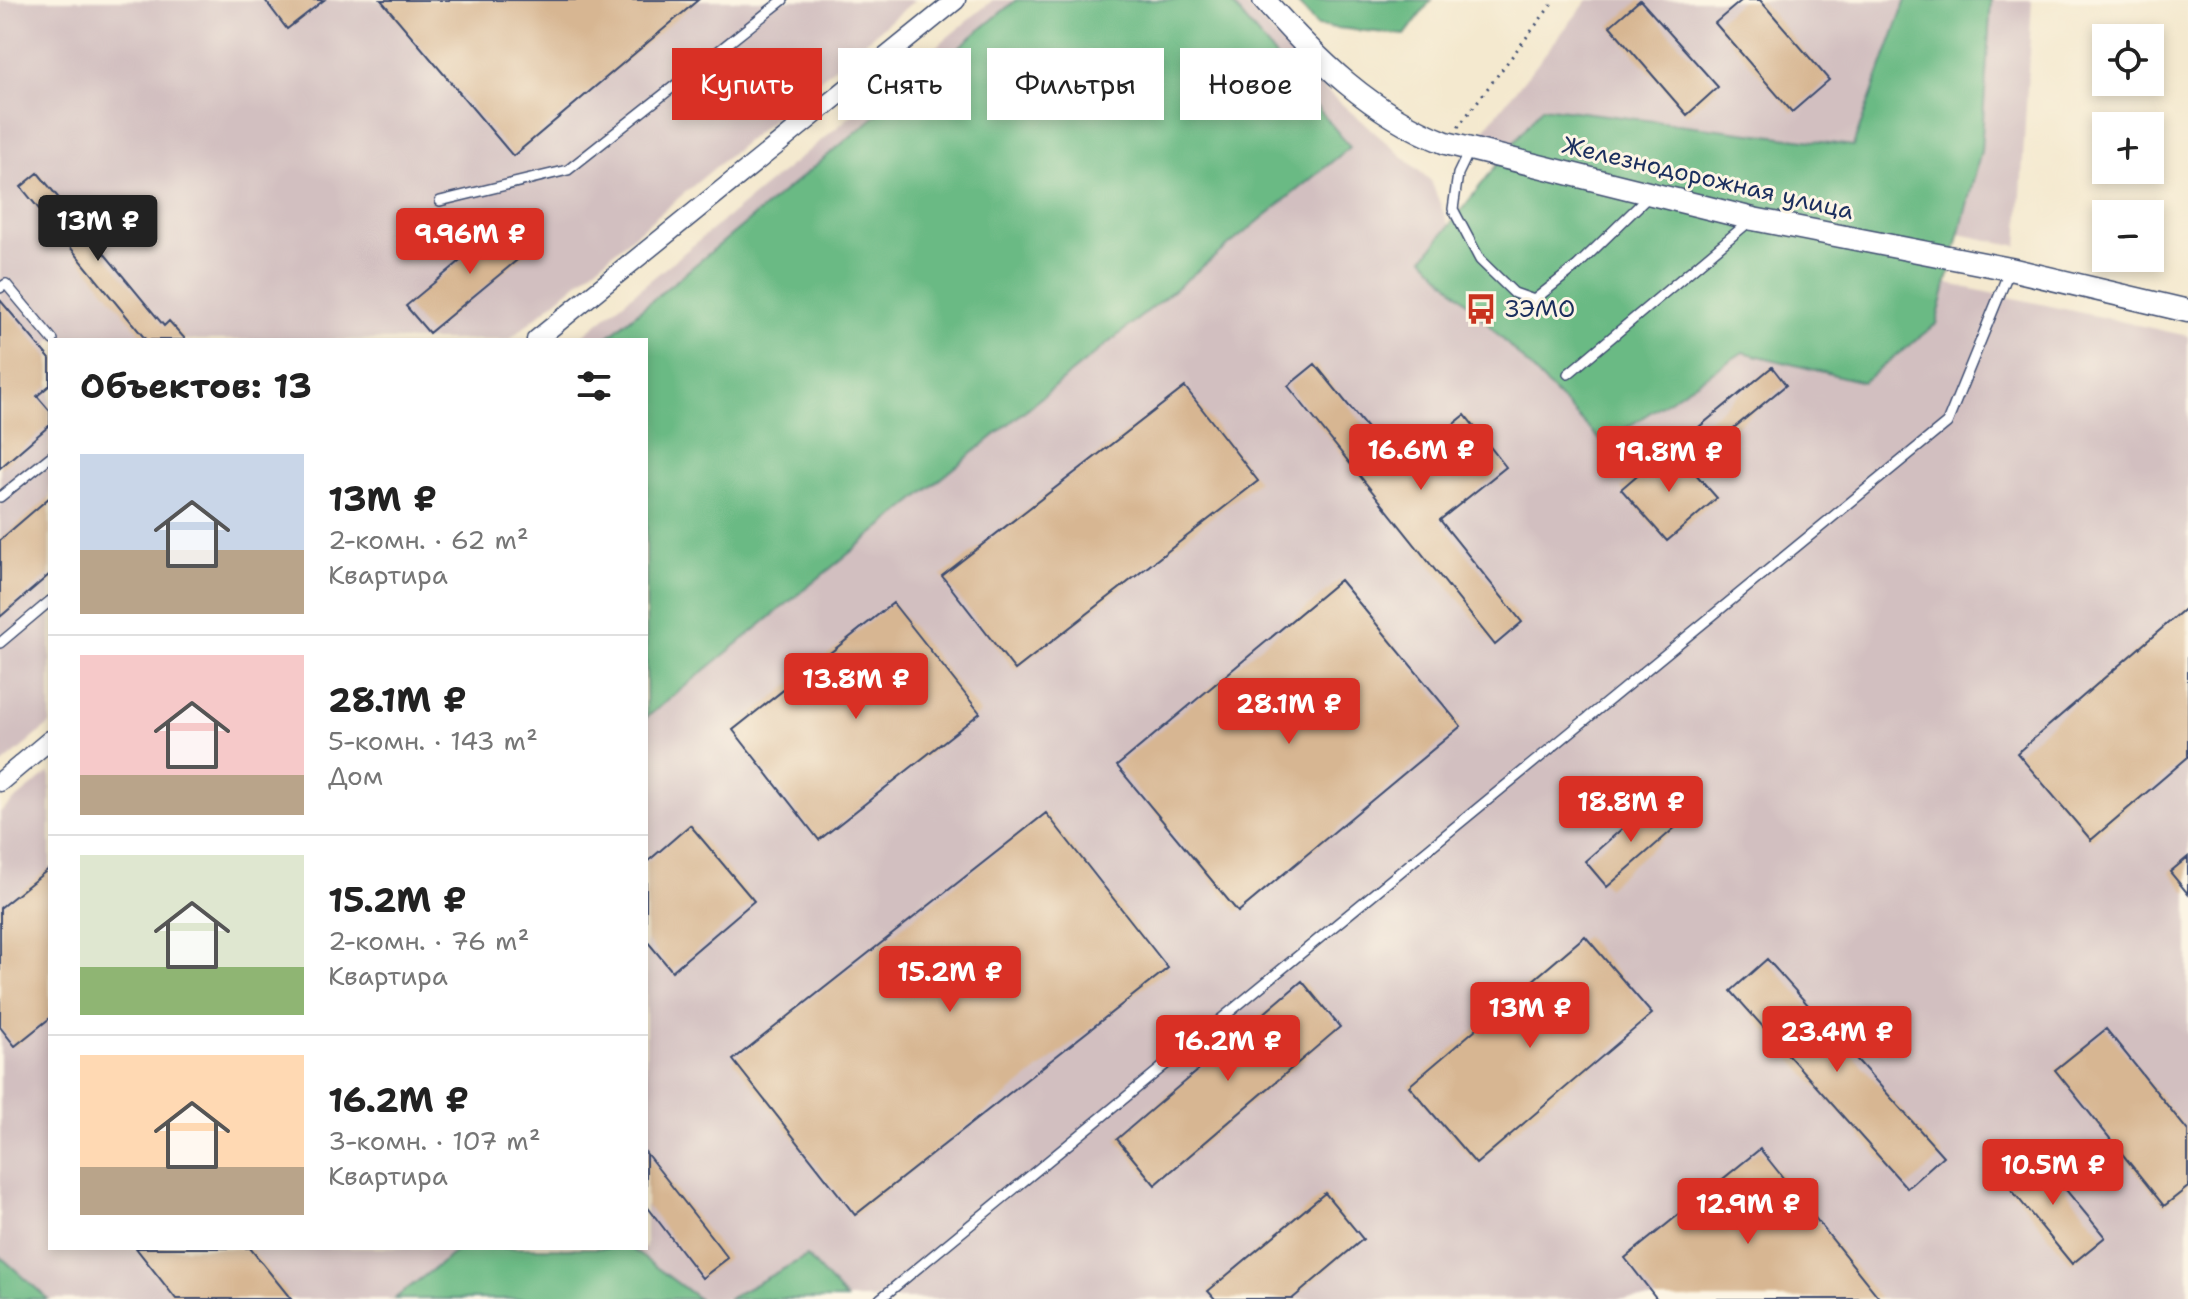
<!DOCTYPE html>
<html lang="ru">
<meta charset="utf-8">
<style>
body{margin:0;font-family:"Shantell Sans",sans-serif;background:#f6f6f6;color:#222;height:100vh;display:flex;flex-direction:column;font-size:30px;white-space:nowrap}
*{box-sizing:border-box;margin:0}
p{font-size:26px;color:#767676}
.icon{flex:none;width:44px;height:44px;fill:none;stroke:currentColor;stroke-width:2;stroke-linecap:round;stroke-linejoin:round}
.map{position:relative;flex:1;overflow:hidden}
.side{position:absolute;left:48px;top:338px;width:600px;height:912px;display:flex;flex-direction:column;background:#fff;border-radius:0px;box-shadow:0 4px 12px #0003}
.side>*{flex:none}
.top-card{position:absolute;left:672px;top:48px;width:760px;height:72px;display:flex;gap:16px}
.fabs{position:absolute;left:2092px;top:24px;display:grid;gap:16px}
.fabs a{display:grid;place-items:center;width:72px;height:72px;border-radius:0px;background:#fff;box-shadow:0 4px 12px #0003;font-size:40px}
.price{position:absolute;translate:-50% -68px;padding:0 18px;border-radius:8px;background:#d93025;color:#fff;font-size:26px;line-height:52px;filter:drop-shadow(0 2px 4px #0008)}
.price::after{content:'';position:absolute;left:50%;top:48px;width:24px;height:18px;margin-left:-12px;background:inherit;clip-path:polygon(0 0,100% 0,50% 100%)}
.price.active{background:#222;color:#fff}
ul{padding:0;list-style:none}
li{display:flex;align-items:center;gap:24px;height:200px;padding:0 32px}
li+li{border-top:2px solid #e0e0e0}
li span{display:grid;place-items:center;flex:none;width:224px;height:160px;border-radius:0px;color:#555}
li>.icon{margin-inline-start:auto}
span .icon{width:96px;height:96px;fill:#fffc;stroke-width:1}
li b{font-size:34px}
h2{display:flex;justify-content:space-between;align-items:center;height:96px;padding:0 32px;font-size:34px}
.pill{padding:0 28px;border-radius:0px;background:#fff;box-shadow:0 4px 12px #0003;font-size:28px;line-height:72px}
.pill.active{background:#d93025;color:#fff}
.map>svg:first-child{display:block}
.industrial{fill:#d2bfc0}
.forest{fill:#6bba84;stroke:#437471;stroke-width:2}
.building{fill:#d7b692}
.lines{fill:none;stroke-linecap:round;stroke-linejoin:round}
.service-casing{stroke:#3c4b6f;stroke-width:12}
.minor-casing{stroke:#3c4b6f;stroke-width:21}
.tertiary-casing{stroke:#3c4b6f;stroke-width:25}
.path{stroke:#3c4b6f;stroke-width:3;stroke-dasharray:2 6;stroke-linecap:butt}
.service{stroke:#fff;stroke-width:9}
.minor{stroke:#fff;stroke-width:18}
.tertiary{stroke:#fff;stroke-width:22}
.labels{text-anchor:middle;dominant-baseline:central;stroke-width:6;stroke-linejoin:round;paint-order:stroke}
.street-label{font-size:24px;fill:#1b2f5e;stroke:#fcf5e5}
.poi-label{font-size:24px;fill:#1b2f5e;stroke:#fcf5e5;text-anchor:start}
</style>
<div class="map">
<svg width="2188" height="1299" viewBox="0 0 2188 1299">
<rect width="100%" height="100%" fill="#fcf5e5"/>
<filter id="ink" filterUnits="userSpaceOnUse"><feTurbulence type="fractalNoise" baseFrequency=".0125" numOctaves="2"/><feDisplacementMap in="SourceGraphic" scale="16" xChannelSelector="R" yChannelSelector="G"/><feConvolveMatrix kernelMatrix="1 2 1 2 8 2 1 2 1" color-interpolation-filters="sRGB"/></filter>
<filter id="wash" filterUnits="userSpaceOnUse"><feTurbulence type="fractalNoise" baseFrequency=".006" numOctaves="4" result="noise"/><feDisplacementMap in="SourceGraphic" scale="32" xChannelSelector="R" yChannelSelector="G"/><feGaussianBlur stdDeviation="1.8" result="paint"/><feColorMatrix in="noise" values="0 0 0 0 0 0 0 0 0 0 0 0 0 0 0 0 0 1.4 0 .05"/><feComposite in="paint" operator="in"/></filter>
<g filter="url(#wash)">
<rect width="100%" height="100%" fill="#f4e9cf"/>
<path class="industrial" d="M0,0H915L509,340H50V724L0,766Z
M993,0H1242L1322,87L1431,181L1453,236L1650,219L2188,336V1299H0V812L50,772V1248H646V340H577Z
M1588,0H2032L2018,246L1479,136Z"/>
<path class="forest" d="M1016,0H1229L1350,147L646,718V340H604Z
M1295,0H1431L1405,35L1317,26Z
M1906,0H1991L1981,151L1936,324L1863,382L1743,352L1603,443L1424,258L1542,107L1853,146Z
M461,1248H630L699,1299H394Z
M0,1256L48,1299H0Z
M807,1256L846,1299H728Z"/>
<g id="blocks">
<path class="building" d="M265,0H324L287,29Z
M381,0H698L513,156Z
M1640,0L1718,87L1687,115L1610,26Z
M1742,0H1760L1829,80L1792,112L1715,23Z
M38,173L164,326L169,321L186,340H146L21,187Z
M512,218L534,246L429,333L406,306Z
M0,300L50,359V385L37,396L50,411V425L0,468Z
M1315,364L1399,468L1465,415L1506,467L1440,520L1522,622L1495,645L1288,386Z
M1772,367L1786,385L1713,445L1699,427Z
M1185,387L1258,481L1015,670L942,576Z
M1671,446L1717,498L1667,541L1621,489Z
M50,497V574L0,617V540Z
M1340,580L1461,726L1238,912L1117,766Z
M893,603L980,713L819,840L733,730Z
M2188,606V757L2091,840L2017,753Z
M1655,800L1677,826L1607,887L1585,861Z
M1046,813L1168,968L855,1215L733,1060Z
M690,825L754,901L672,971L646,940V863Z
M2188,857V894L2170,872Z
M50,868V1018L15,1046L0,1027V908Z
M1585,936L1652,1014L1476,1164L1409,1086Z
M1767,959L1943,1156L1907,1188L1731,991Z
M1302,981L1340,1027L1155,1185L1117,1139Z
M2106,1029L2188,1131V1187L2164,1206L2055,1070Z
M1760,1149L1880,1299H1657L1625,1258Z
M2033,1150L2105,1237L2072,1264L2001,1177Z
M646,1153L728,1258L702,1278L646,1205Z
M1325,1193L1363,1239L1292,1299H1215L1208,1291Z
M136,1248H250L291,1299H176Z"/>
</g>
</g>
<g filter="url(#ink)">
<use href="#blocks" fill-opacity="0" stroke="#3c4b6f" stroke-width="2"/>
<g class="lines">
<defs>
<path id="service" d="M1470,149L1458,174L1453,209L1480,260L1514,293L1534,300L1577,266L1649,196
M440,201L568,170L783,0
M0,288L6,284L53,340
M1568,374L1750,221
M0,497L50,457
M0,643L50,601
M880,1299L1947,423L2010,269"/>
<path id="minor" d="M536,340L956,0
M0,782L50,740"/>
<path id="tertiary" d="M1264,0C1317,60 1370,113 1446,143L1753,219L2010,269L2188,311"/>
</defs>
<use href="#service" class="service-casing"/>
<use href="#minor" class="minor-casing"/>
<use href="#tertiary" class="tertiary-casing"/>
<path class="path" d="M1458,127L1555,0"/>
<use href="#service" class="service"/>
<use href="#minor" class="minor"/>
<use href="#tertiary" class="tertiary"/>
</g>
</g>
<defs>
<symbol id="bus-bare" viewBox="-9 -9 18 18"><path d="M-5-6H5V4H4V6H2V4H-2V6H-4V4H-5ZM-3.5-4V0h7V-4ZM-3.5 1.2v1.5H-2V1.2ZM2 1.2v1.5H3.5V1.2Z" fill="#c8321e" stroke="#fcf5e5" stroke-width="2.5" paint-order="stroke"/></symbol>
</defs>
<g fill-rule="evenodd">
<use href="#bus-bare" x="1459" y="287" width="44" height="44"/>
</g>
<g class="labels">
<g class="street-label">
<text transform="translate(1708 178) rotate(13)">Железнодорожная улица</text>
</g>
<g class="poi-label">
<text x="1505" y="309">ЗЭМО</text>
</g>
</g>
</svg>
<div class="fabs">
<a><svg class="icon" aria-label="locate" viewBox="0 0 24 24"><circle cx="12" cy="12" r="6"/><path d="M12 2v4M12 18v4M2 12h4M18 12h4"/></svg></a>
<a>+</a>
<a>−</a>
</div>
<b class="price active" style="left:98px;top:263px">13M ₽</b>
<b class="price" style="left:470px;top:276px">9.96M ₽</b>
<b class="price" style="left:1421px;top:492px">16.6M ₽</b>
<b class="price" style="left:1669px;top:494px">19.8M ₽</b>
<b class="price" style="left:856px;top:721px">13.8M ₽</b>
<b class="price" style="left:1289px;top:746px">28.1M ₽</b>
<b class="price" style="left:1631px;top:844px">18.8M ₽</b>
<b class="price" style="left:950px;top:1014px">15.2M ₽</b>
<b class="price" style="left:1530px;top:1050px">13M ₽</b>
<b class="price" style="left:1837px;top:1074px">23.4M ₽</b>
<b class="price" style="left:1228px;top:1083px">16.2M ₽</b>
<b class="price" style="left:2053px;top:1207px">10.5M ₽</b>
<b class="price" style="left:1748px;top:1246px">12.9M ₽</b>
<div class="top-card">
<a class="pill active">Купить</a>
<a class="pill">Снять</a>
<a class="pill">Фильтры</a>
<a class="pill">Новое</a>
</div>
<section class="side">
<h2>Объектов: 13<svg class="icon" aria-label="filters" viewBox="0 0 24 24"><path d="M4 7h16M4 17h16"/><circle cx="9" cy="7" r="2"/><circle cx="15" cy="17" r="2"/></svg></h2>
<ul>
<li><span style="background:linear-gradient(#c9d6e8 60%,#b9a48a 0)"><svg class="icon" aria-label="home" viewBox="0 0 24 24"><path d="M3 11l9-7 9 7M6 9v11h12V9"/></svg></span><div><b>13M ₽</b><p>2-комн. · 62 m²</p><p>Квартира</p></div></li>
<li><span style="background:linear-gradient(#f6c9c9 75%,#b9a48a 0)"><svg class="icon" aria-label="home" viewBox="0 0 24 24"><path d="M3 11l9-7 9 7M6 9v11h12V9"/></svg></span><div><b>28.1M ₽</b><p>5-комн. · 143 m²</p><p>Дом</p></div></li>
<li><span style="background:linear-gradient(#dfe7d0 70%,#8fb573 0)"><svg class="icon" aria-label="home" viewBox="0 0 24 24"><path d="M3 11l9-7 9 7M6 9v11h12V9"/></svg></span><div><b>15.2M ₽</b><p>2-комн. · 76 m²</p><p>Квартира</p></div></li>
<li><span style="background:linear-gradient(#ffd9b3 70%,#b9a48a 0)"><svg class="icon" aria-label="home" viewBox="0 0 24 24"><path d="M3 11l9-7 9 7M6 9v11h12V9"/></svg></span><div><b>16.2M ₽</b><p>3-комн. · 107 m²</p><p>Квартира</p></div></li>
</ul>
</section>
</div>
